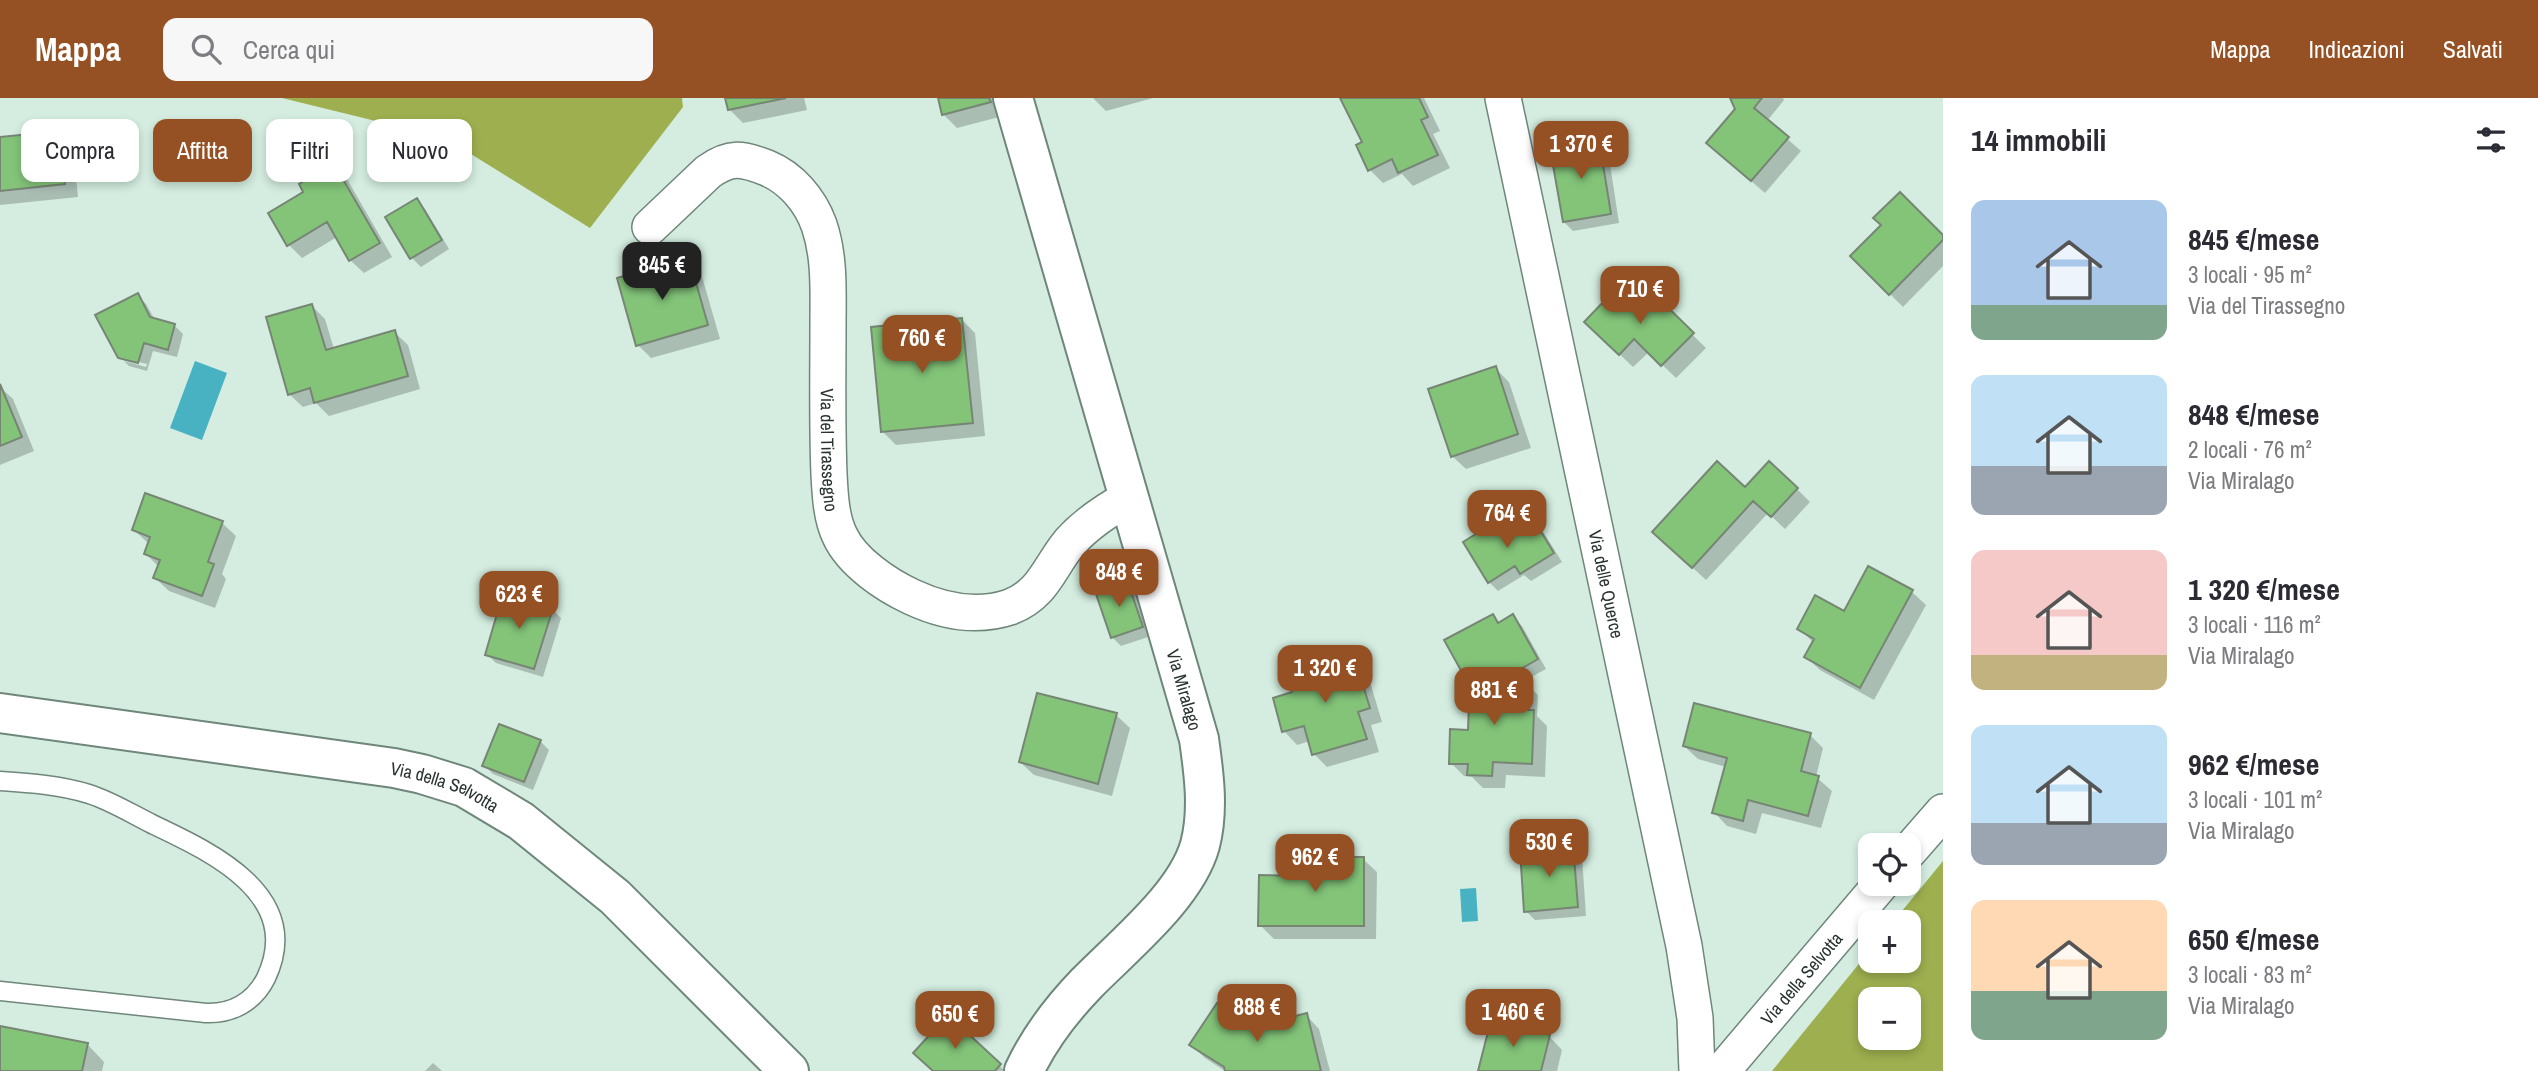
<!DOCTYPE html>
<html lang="it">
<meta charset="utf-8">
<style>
body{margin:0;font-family:"Archivo Narrow",sans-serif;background:#f7f7f7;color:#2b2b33;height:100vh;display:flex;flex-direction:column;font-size:26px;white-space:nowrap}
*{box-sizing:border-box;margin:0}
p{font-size:23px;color:#7c7c81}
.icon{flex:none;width:38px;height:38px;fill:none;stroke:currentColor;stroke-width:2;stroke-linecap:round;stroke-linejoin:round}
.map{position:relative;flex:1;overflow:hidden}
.drawer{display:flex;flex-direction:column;background:#fff;width:595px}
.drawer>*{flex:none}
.top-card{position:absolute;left:21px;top:21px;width:665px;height:63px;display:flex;gap:14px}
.tools{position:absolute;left:1858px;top:735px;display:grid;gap:14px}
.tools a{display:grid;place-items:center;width:63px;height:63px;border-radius:14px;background:#fff;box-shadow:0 4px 10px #0003;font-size:35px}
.price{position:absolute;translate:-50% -60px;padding:0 16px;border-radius:14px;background:#955124;color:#fff;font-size:23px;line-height:46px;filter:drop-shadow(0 2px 4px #0008)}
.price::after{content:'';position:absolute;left:50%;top:42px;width:21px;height:16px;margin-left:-10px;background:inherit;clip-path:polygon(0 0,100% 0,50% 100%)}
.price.current{background:#222;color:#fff}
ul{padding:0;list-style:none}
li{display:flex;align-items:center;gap:21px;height:175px;padding:0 28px}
li span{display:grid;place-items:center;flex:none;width:196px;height:140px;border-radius:14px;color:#555}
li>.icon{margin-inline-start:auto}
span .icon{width:84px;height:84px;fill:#fffc;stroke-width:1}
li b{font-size:30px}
h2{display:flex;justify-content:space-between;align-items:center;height:84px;padding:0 28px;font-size:30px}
.chip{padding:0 24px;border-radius:14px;background:#fff;box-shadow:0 4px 10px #0003;font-size:24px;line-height:63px}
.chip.current{background:#955124;color:#fff}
header{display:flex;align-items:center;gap:42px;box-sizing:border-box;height:98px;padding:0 35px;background:#955124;color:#fff}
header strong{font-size:33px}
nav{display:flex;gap:38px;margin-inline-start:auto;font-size:24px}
.search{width:490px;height:63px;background:#f7f7f7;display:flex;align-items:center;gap:18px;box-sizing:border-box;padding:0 24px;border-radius:14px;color:#7c7c81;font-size:26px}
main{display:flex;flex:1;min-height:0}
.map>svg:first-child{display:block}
.forest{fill:#9daf4f;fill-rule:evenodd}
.water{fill:#48b2c2}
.shadow{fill:#0003}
.building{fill:#83c479;stroke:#778674;stroke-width:2}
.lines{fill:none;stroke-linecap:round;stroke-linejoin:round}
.lane-casing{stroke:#6f867b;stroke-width:21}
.street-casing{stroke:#6f867b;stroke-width:38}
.secondary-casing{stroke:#6f867b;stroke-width:42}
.lane{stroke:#fff;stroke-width:18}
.street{stroke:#fff;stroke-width:35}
.secondary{stroke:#fff;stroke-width:38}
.labels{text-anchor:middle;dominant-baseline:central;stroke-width:6;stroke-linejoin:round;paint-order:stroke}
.street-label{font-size:18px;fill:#2a342f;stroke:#fff}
</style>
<header>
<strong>Mappa</strong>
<div class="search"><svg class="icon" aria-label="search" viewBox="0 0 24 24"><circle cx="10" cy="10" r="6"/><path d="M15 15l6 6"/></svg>Cerca qui</div>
<nav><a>Mappa</a><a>Indicazioni</a><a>Salvati</a></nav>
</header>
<main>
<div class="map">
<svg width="1943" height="973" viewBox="0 0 1943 973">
<rect width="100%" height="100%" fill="#d4ede0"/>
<path class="forest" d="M282,0H682L683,9L590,130L445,40Z
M1943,763V973H1772L1871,851V863H1909V824H1893ZM1871,901H1909V940H1871Z"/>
<path class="water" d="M195,263L227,275L202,342L170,330Z
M1476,790L1478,823L1462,824L1460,791Z"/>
<path class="shadow" d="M727,0H804L807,12L743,25L729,11Z
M940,0H998L1003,18L957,30L944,17Z
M1093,0H1153L1106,13Z
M1342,0H1424L1440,33L1433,36L1450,70L1413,88L1402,76L1383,85L1370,72L1364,45Z
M1732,0H1783L1784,2L1767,23L1801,53L1765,95L1722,58L1737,11Z
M60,35L73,49L78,99L0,107V41Z
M1599,44L1608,53L1619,125L1573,133L1564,124Z
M334,68L347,81L392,159L364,175L350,162L337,139L302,160L288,146L305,95Z
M416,102L425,111L449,151L421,169L412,160L387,120Z
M1943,139V168L1903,209L1852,158Z
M688,161L701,175L720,241L651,260L638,247Z
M1646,191L1706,250L1676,280L1649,254L1633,269L1586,224L1625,213Z
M137,197L146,206L155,222L174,227L183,236L177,259L153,253L147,273L129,268L124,263L146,269L147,266L119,259Z
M312,208L325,221L334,251L394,234L408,247L420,291L329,318L316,305L303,309L289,296Z
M961,221L975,235L985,338L896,347L883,334Z
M1495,270L1509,284L1531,350L1466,371L1452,358Z
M0,289L13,301L34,353L0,367Z
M1746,391H1797L1810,404L1785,431L1768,415L1706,482L1668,447Z
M222,425L236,438L222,476L226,481L215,510L169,493L155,480L159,469L146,456L149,446L134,432Z
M1497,425L1510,442L1535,426L1544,435L1562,464L1531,483L1524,477L1498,493L1489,484Z
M1869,470L1912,494L1926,507L1874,602L1820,572L1806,559L1814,545L1799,531L1844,515Z
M1127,484L1136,493L1151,538L1121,548L1112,539Z
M552,511L561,520L543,579L496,565L487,556Z
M1493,518L1500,526L1513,519L1522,528L1546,571L1524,583L1538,597L1537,618L1547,628L1545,679L1506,677L1505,690H1483L1472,679L1464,678L1451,665L1469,634L1472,582L1465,575Z
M1354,560L1367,574L1382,624L1371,627L1379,654L1327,669L1314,656L1310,643L1297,647L1284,633L1294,596Z
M1116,617L1130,630L1112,698L1034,677L1020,664Z
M1810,637L1823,650L1816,679L1832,693L1821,730L1762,715L1756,736L1727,728L1714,714L1726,669L1698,661L1684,648Z
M540,643L549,652L533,692L493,676L484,667Z
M1573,749L1582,758L1586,818L1535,822L1526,813Z
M1363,761L1377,774L1376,841H1274L1260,827L1301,779Z
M1306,917L1319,931L1330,973H1225L1205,960L1191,947Z
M948,919L1005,973H934Z
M0,930L87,946L104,964L102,973H0Z
M1549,938L1562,952L1557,973H1480Z
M433,965L442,973H425Z"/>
<path class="building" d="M725,0H786L728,12Z
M938,0H989L991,4L942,17Z
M1340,0H1419L1428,19L1421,22L1438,57L1398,75L1392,61L1368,73L1356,47L1362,44Z
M1730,0H1762L1754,10L1789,39L1751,83L1706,45L1735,11Z
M60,33L65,86L0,93V39Z
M1599,42L1611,116L1563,124L1550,50Z
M334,66L380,145L349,163L327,124L287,148L268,115L303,94L299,86Z
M1900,94L1943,137V142L1889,197L1850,158L1881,127L1873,120Z
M417,100L442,142L410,161L385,119Z
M689,160L708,227L636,248L617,180Z
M1646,188L1694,235L1661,268L1634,241L1619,257L1584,224L1610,197L1625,210Z
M138,195L150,219L175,226L168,252L144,245L138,265L118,260L95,217Z
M312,206L326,252L395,232L408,278L314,305L310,290L288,297L266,219Z
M962,220L973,325L881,334L871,229Z
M1496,268L1518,336L1451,359L1428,291Z
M0,286L22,339L0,348Z
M1717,363L1745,389L1769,363L1798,390L1771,419L1753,403L1692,470L1652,434Z
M145,395L223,423L208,464L214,466L202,498L153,480L160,462L144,456L150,439L132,432Z
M1497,423L1508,441L1535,424L1554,455L1520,476L1515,468L1488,485L1463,444Z
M1868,468L1913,492L1860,590L1804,559L1814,541L1797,531L1815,497L1844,513Z
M1127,482L1143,529L1111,540L1095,493Z
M503,495L553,510L534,571L485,557Z
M1493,516L1498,525L1513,516L1538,561L1512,576H1463L1444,542Z
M1354,558L1370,610L1358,614L1367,641L1312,657L1304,628L1282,634L1273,600L1292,594L1287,578Z
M1470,580L1525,582L1524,612H1534L1532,666L1493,664L1492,678L1467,677L1468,666H1449L1450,631L1468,632Z
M1037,595L1117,615L1098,686L1019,664Z
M1694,605L1811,635L1801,673L1819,678L1808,718L1748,702L1743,723L1712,715L1727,660L1683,648Z
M499,626L541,642L524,684L482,668Z
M1573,747L1578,809L1524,814L1520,752Z
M1300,759H1364V828H1258L1259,777L1299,778Z
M1217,905L1252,929L1307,915L1321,973H1225L1224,969L1189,947Z
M948,917L1001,966L995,973H933L913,955Z
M1491,922L1550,937L1541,973H1478Z
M0,928L88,945L82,973H0Z"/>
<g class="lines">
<defs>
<path id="lane" d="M0,683C30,685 60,687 89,696C111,703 132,716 152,726C211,754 305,797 266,880C254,904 232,916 206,915L0,893"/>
<g id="street">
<path id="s1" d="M1503,0L1684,848L1695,920L1697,973"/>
<path id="s2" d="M650,129L708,74C730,58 742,60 767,70C791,80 810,102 819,127C830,159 828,193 828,227C828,276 827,326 829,376C830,396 831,420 840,438C852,464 886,487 912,499C942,513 977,520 1010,509C1044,496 1049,469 1070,444C1087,425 1107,412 1129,400"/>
<path d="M1909,753L1943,714"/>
<path id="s3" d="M1722,973L1881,786"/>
</g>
<g id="secondary">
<path id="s4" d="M1013,0L1199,641C1204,676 1209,713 1200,747C1186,798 1122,849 1086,886C1061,912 1039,941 1024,973"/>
<path id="s5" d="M0,615L394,670L422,676L464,689L521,723L615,799L789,973"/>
</g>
</defs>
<use href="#lane" class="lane-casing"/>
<use href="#street" class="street-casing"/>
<use href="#secondary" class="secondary-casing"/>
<use href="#lane" class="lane"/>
<use href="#street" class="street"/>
<use href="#secondary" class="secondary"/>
</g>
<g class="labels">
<g class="street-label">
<text stroke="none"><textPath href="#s2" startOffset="448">Via del Tirassegno</textPath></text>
<text stroke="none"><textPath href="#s1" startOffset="497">Via delle Querce</textPath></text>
<text stroke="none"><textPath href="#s4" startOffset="616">Via Miralago</textPath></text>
<text stroke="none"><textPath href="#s5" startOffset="452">Via della Selvotta</textPath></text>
<text stroke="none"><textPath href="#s3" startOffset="122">Via della Selvotta</textPath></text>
</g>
</g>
</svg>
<div class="tools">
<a><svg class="icon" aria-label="locate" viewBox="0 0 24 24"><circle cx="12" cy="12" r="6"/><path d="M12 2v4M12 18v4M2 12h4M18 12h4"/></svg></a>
<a>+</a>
<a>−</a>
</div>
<b class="price" style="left:1581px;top:83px">1 370 €</b>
<b class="price current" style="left:662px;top:204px">845 €</b>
<b class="price" style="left:1640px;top:228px">710 €</b>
<b class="price" style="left:922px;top:277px">760 €</b>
<b class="price" style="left:1507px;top:452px">764 €</b>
<b class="price" style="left:1119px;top:511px">848 €</b>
<b class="price" style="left:519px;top:533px">623 €</b>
<b class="price" style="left:1325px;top:607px">1 320 €</b>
<b class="price" style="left:1494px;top:629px">881 €</b>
<b class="price" style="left:1549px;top:781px">530 €</b>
<b class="price" style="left:1315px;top:796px">962 €</b>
<b class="price" style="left:1257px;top:946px">888 €</b>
<b class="price" style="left:1513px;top:951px">1 460 €</b>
<b class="price" style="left:955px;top:953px">650 €</b>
<div class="top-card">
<a class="chip">Compra</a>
<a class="chip current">Affitta</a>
<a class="chip">Filtri</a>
<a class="chip">Nuovo</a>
</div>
</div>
<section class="drawer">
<h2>14 immobili<svg class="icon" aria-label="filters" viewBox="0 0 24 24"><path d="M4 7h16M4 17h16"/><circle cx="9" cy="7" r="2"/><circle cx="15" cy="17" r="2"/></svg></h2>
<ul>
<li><span style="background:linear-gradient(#a9c7e8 75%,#7fa58c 0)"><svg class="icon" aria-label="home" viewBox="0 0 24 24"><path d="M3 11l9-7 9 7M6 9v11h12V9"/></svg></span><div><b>845 €/mese</b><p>3 locali · 95 m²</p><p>Via del Tirassegno</p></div></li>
<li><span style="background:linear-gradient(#bfe0f5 65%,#9aa5b1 0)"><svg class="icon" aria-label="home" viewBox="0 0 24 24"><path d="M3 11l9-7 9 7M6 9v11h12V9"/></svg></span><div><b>848 €/mese</b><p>2 locali · 76 m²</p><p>Via Miralago</p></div></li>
<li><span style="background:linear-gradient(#f6c9c9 75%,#c2b280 0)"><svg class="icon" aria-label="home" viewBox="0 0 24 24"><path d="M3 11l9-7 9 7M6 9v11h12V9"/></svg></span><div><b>1 320 €/mese</b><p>3 locali · 116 m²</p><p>Via Miralago</p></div></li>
<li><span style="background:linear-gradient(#bfe0f5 70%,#9aa5b1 0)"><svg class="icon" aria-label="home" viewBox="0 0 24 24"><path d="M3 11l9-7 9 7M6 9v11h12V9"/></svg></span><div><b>962 €/mese</b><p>3 locali · 101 m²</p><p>Via Miralago</p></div></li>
<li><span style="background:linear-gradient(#ffd9b3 65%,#7fa58c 0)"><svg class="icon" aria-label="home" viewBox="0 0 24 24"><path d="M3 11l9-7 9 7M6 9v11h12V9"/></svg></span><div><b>650 €/mese</b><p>3 locali · 83 m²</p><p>Via Miralago</p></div></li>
</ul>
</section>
</main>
